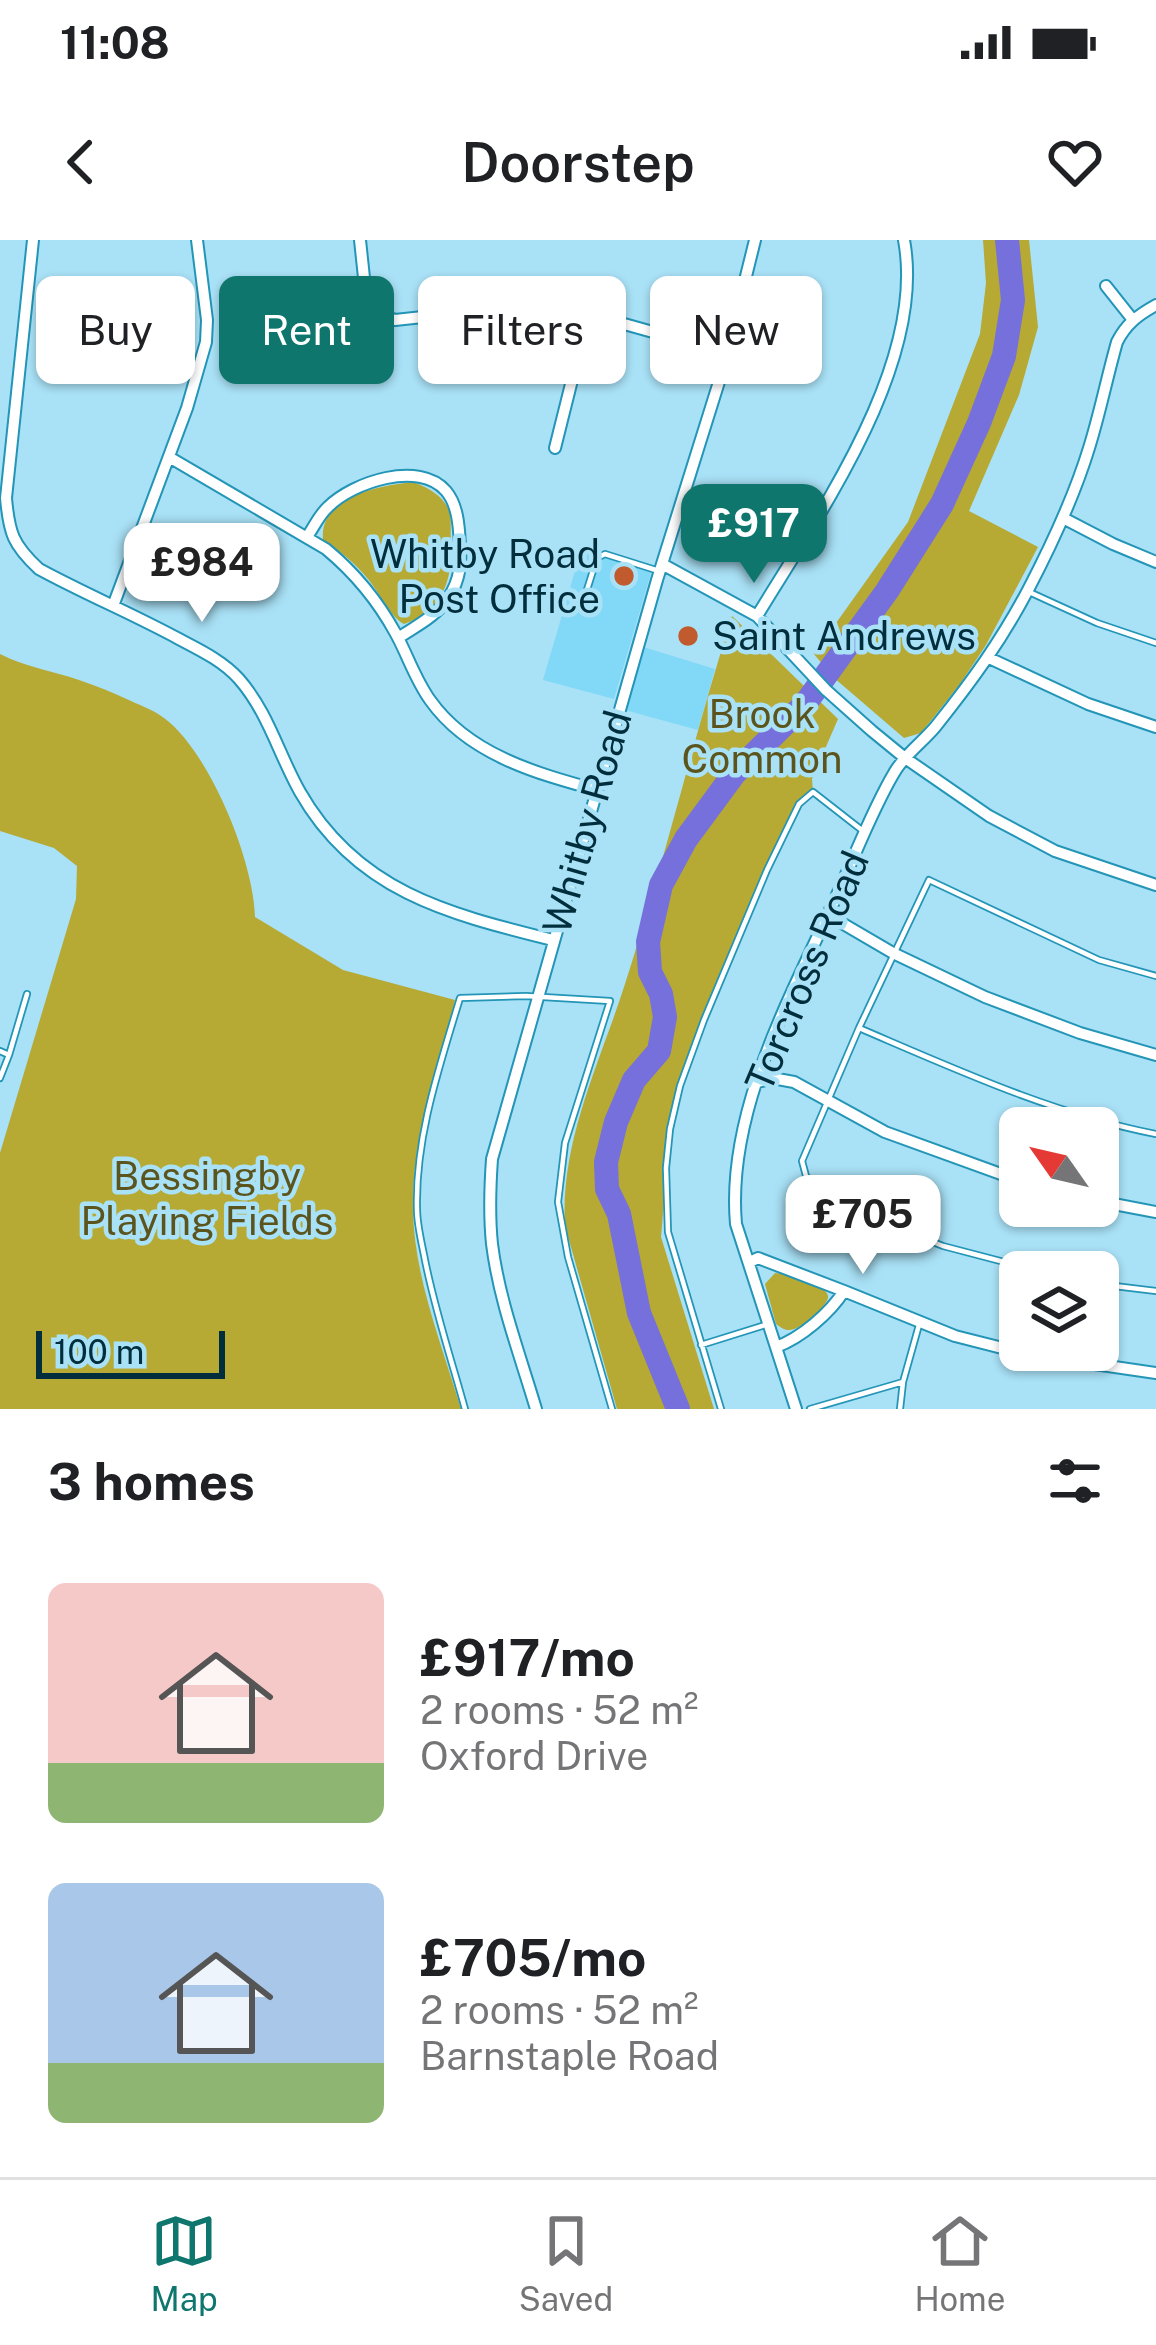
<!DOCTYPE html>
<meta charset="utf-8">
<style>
body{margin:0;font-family:"Public Sans",sans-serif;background:#f6f6f6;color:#202124;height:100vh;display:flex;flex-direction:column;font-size:45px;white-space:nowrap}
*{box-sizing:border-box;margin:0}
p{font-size:39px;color:#757577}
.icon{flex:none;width:66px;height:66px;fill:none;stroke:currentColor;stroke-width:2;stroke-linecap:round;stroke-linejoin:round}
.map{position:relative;height:1169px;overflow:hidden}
.side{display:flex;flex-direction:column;background:#fff;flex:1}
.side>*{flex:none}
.hud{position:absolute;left:36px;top:36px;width:1086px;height:108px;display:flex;gap:24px}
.needle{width:78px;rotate:304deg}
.fabs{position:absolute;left:999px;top:867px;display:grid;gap:24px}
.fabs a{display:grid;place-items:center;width:120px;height:120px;border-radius:18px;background:#fff;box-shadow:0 3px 9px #0004;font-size:60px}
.scale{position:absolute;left:36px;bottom:30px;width:189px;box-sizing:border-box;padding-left:12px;border:6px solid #002e3c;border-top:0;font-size:33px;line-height:42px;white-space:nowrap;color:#002e3c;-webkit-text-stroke:9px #a9e1f6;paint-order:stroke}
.price{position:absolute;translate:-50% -102px;padding:0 27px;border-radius:24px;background:#fff;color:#222;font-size:39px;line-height:78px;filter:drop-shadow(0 3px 6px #0008)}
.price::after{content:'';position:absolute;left:50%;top:72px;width:36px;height:27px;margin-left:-18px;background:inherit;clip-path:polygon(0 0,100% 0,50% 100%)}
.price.active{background:#0f766e;color:#fff}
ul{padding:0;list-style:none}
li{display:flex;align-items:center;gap:36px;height:300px;padding:0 48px}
li span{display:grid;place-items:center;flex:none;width:336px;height:240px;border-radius:18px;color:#555}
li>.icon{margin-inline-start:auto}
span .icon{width:144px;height:144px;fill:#fffc;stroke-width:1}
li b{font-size:51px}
h2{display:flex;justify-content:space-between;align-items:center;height:144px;padding:0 48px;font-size:51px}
.chip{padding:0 42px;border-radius:18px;background:#fff;box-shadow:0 3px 9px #0004;font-size:42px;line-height:108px}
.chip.active{background:#0f766e;color:#fff}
.status{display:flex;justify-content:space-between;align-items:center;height:84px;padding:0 60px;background:#fff;direction:ltr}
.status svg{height:33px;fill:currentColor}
header{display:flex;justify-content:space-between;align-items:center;height:156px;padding:0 48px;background:#fff;font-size:54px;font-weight:600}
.tab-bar{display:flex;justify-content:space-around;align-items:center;height:168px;border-top:3px solid #e0e0e0;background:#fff;font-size:33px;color:#757577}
.tab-bar a{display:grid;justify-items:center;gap:6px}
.tab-bar .active{color:#0f766e}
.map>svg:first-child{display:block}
.built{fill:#82d8f7}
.green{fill:#b6a934}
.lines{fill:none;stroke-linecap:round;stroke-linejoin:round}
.river{stroke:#7570db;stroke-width:24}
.lane-casing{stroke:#2395b6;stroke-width:8}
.street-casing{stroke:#2395b6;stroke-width:14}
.lane{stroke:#fff;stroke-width:4.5}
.street{stroke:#fff;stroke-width:10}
.poi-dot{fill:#c15a2c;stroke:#a9e1f6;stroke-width:4.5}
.labels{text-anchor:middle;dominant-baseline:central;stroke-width:9;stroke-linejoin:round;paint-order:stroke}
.poi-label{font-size:39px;fill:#002e3c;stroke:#a9e1f6;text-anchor:end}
.park-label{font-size:39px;fill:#5b551d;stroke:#a9e1f6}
.street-label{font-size:39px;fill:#002e3c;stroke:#a9e1f6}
</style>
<div class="status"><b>11:08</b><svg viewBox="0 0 49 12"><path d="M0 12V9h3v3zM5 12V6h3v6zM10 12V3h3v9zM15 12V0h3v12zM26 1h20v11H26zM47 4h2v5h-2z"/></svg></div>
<header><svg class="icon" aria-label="back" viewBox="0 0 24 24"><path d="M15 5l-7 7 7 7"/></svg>Doorstep<svg class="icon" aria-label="heart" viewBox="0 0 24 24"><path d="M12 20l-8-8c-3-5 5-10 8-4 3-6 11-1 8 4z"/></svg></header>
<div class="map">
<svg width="1156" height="1169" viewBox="0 0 1156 1169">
<rect width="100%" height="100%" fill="#a9e1f6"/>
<path class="built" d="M582,307L653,326L614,459L543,440Z
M640,406L715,429L698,490L621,469Z"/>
<path class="green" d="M983,0H1029L1038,87L1019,155L969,271L1038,307L986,405L960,444L921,493L904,498L833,437L814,414L908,282L980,94L986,43Z
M413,242C427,247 444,256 449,271C452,279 450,292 451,300C453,338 444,371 404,384C390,377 379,352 368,339C355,323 340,311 323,300C319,255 380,246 413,242Z
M732,376L838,479L812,539L813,552L804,559L767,630L712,761L679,850L670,889L661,997L714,1169H617L565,986C560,902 599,825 624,747C664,624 693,499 732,376Z
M0,414C25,427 53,431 79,440C97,446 114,453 131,461C142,466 155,471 164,478C210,512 254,622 255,677L343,730L455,760C440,830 411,897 413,970C414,1037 442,1105 461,1169H0V913L76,659L77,626L54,608L0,591Z
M775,1033C786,1034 825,1043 828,1056C830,1064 802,1087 794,1089C786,1092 782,1088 776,1084L765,1044Z"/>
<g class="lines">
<path class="river" d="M678,1169L639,1073L619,974L607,949L606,922L616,882L634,840L659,811L665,777L661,754L650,732L648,702L661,645L686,599L734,534L805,464L887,351L942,264L979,183L1004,116L1013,60L1007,0"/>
<defs>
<path id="lane" d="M1027,351L1097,383L1156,403
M585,356L597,318L605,314L659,331
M859,788L929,640L1099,720L1156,736
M0,811L9,815L0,838
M9,815L27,754
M1042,1032L943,1006L824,959L806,936L802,921L859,788C955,829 1053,874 1156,894
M1098,1044L1156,1051
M701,1105L765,1085
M465,1169C451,1118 434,1068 424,1015C421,1000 417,984 417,969C415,897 440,825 460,758L526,756L610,761L565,903L558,962L568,1017L612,1169
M721,1169L668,992L666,928L670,889L680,846L704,780L767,630L799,564L813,552L863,591
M810,1169L903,1142L919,1085
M900,1169L903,1142"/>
<path id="street" d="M33,0L6,258C9,293 13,305 39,329C85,354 133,374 179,399C200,410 223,421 239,439C268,472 279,515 300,552C357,652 449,674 553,700
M360,0L365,47L374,69L383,76L395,80L460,73L497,74L617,82L728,113
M1106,46L1133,80
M336,121L374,69
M555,208L587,80
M169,217L326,309C355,333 378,361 396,394C408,416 415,439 430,460C468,514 535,533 597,550
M1063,278L1113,304L1156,322
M307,297C314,287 319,275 328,267C353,242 419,220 446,251C458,265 459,287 460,305C462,328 458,347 443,365C431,379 413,388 398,398
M662,324L757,376L826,450L872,491L905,518L989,576L1055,611L1156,645
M113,366L187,168L206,102L207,80L197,0
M757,376C818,275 927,124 904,0
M989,418L1088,464L1156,487
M828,675L893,713L985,757L1080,793L1156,815
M758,842L772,838L794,842L885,892L1020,941
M1098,961L1156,972
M750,1022L758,1018L844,1051C830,1073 801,1098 776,1107
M844,1051L955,1096L1026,1114L1156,1133
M536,1169C520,1115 499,1060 492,1004C489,975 490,947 492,919L657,340L723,129L755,0
M796,1169L736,984C726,872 791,756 836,657C855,616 871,572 894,533C904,515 923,502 936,486C972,441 1001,401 1028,350C1052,304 1074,257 1089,208C1100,173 1107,137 1117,102C1126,84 1138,75 1156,65"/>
</defs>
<use href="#lane" class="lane-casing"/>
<use href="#street" class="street-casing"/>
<use href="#lane" class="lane"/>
<use href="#street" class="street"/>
</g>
<g class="poi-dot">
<circle cx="624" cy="336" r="12"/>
<circle cx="688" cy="396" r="12"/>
</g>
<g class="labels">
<g class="poi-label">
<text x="600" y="314">Whitby Road<tspan x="600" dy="45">Post Office</tspan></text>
<text x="712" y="396" text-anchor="start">Saint Andrews</text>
</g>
<g class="park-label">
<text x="762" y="474">Brook<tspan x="762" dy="45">Common</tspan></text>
<text x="207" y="936">Bessingby<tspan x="207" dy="45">Playing Fields</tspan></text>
</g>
<g class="street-label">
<text transform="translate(587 582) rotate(-74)">Whitby Road</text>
<text transform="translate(807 731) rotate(-67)">Torcross Road</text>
</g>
</g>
</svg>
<div class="fabs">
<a><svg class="needle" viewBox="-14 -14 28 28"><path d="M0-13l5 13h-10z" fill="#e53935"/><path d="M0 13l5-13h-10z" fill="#757577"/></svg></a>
<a><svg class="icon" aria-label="layers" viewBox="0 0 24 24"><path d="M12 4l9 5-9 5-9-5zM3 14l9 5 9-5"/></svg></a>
</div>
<div class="scale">100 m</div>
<b class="price active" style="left:754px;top:346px">£917</b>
<b class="price" style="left:202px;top:385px">£984</b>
<b class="price" style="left:863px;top:1037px">£705</b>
<div class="hud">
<a class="chip">Buy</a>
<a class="chip active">Rent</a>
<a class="chip">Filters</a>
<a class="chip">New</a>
</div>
</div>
<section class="side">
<h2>3 homes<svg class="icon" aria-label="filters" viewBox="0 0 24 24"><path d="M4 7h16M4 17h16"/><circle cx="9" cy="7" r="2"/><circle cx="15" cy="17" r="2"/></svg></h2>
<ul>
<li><span style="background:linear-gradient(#f6c9c9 75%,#8fb573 0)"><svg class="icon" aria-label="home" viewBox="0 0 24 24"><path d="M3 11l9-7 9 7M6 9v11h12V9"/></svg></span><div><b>£917/mo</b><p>2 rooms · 52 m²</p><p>Oxford Drive</p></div></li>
<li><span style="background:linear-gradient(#a9c7e8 75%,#8fb573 0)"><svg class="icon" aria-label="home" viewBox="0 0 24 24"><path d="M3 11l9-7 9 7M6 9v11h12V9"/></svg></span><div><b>£705/mo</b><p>2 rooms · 52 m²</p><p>Barnstaple Road</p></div></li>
</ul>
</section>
<nav class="tab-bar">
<a class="active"><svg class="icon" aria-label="map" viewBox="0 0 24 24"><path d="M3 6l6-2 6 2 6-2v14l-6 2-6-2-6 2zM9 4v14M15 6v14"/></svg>Map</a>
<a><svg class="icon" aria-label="saved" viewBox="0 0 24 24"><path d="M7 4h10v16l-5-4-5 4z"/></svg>Saved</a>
<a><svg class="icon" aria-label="home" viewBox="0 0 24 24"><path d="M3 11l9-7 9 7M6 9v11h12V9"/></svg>Home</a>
</nav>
